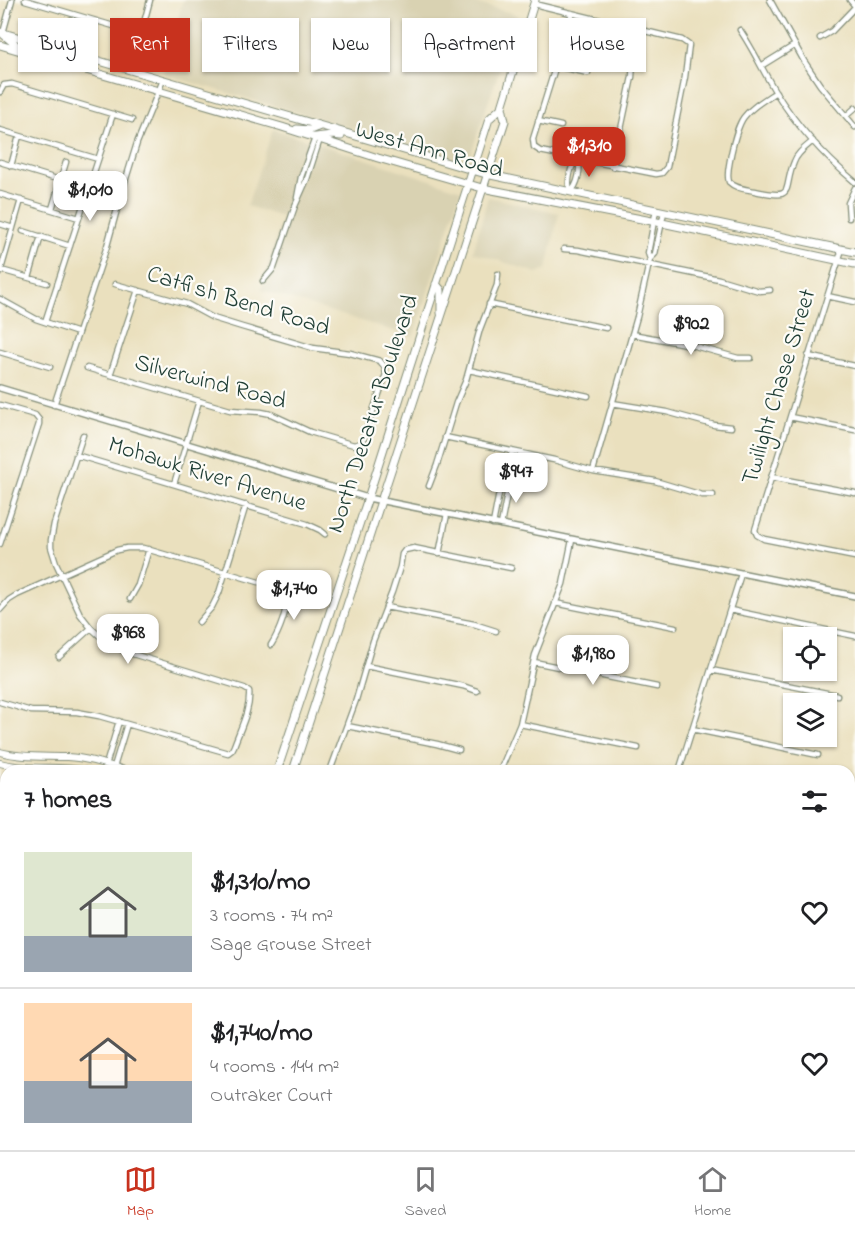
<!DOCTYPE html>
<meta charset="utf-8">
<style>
body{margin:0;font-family:"Indie Flower",sans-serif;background:#f6f6f6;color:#202124;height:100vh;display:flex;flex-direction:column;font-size:22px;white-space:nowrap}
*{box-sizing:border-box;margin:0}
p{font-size:20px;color:#757577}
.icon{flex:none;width:33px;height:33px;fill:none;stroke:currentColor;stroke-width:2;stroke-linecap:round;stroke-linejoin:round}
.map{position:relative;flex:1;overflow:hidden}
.drawer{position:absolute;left:0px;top:765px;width:855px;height:386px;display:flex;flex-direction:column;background:#fff;border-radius:18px 18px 0 0;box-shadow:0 2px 4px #0004}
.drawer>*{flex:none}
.guide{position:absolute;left:18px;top:18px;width:819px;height:54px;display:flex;gap:12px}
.controls{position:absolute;left:783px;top:627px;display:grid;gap:12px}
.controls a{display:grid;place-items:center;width:54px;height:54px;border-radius:0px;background:#fff;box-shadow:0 2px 4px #0004;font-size:30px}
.price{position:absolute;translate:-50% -51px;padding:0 14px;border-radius:12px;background:#fff;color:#222;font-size:20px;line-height:39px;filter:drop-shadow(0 2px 3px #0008)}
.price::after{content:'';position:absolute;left:50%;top:36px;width:18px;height:14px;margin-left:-9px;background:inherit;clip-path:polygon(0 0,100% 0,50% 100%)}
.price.on{background:#c8321e;color:#fff}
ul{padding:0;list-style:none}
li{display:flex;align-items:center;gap:18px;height:150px;padding:0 24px}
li+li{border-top:2px solid #e0e0e0}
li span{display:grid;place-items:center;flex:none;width:168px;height:120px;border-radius:0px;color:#555}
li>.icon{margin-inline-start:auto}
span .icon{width:72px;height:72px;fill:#fffc;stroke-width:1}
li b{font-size:26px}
h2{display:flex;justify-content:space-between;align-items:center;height:72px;padding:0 24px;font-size:26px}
.tag{padding:0 21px;border-radius:0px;background:#fff;box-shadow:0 2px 4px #0004;font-size:21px;line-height:54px}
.tag.on{background:#c8321e;color:#fff}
.menu{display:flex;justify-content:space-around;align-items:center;height:84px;border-top:2px solid #e0e0e0;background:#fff;font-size:16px;color:#757577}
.menu a{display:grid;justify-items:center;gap:3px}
.menu .on{color:#c8321e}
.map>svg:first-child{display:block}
.built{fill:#d9d2b2}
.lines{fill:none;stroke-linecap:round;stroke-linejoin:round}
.minor-casing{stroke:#848e79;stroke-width:7}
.tertiary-casing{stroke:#848e79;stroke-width:8}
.secondary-casing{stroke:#848e79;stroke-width:8}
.primary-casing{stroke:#848e79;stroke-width:9}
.minor{stroke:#fff;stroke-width:4.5}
.tertiary{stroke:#fff;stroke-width:5}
.secondary{stroke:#fff;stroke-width:6}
.primary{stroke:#fff;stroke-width:7}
.labels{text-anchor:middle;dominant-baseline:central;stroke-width:4.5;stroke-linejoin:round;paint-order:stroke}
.street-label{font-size:24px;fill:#1f3d34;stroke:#fdfcf7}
</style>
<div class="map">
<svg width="855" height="1150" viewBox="0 0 855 1150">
<rect width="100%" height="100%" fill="#fdfcf7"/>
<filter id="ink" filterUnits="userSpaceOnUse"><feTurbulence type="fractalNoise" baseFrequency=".0167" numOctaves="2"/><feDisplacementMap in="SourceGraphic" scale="12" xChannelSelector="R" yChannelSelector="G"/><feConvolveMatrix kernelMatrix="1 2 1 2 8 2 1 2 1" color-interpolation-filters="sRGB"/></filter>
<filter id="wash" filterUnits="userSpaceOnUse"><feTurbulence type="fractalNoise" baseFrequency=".008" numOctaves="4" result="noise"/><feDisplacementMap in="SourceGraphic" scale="24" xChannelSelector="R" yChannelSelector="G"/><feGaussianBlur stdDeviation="1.35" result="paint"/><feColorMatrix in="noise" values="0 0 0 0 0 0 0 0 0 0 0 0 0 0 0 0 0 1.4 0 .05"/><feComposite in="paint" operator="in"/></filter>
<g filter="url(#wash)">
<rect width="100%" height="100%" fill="#eae0be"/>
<path class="built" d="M183,0H465L518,15L468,162L163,74Z
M273,129L461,190L413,337L261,290L282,217L247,206Z
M488,197L559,213L547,269L537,273L473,252Z
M849,942L855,943V1095L849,1094Z
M486,1144L501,1150H183V1147L175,1145Z"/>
</g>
<g filter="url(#ink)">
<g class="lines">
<defs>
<path id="minor" d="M25,0L141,34L150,0
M770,0L804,61L820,85L855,127
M850,0L855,6
M534,4L682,40L689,45L685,77L667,167L662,173L656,174L540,151L534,147L533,139L572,13
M740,30C753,49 763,71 775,91C796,125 824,156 855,182
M3,33L12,0
M820,38L832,31L855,7
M556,66L588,73
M761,66L795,45
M0,92L4,85L12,84L132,120
M776,92C743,114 740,114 731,154C730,163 726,173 729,182C736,189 746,189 755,191C797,200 782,191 794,162C797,153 806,147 813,141
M846,116L855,108
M538,121L561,126
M0,130L98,159
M0,162L60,180
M11,166L19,136
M613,167L632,77L633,62L640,30
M570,192C578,186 582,167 577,159
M570,192C567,183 570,166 577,159
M0,194L79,218
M297,198L301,177L315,138
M52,209L66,162
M849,218L848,203L855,188
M0,224L13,228
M23,231L70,246
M564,249L578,250L719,279L759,291L770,290
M842,249L755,530L757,535L764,539L855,557
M650,259L648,253L656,210
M1,270L47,283
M0,273L21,200
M29,278L41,236
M263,281L274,268L295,206L307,179L320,139
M827,296L855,302
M0,299L36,319L78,333
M489,304L606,328
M45,322L113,114
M632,334L691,345L738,358H751
M0,352L50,367
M808,356L855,366
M87,368L230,410L261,412L271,414L310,432L354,445L361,443L363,440L386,374L384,366L380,361L350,353L313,348L242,327L213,318L187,304L115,284
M469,370L588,396
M110,375L138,290
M612,403L667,412L714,425L731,427
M0,405L35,415L39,420V424L0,544
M54,405L107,246L121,195L137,143L163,80
M790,417L855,430
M445,437L554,460L593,471L655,481L702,495H713
M76,455L307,524L320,530L325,534
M593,471L637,317L650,259L655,254L664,212
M771,477L855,493
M174,484L199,401
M429,486L437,465L456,403L466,380L480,329L497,285L498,274
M493,524L499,493L505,485L512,451
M501,525L507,494L505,485
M439,554L447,514
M130,599L138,585L149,549
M555,603L675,627
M386,607L474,624L496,631
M0,610L9,600L17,595L117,550L127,548H143L262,583L285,594C290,607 278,634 271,645
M730,610L855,636
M199,622L212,607L219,593L246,505
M59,657L91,628
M534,662L657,687
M366,666L463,686L477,691
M711,670L837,695
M0,702L31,711L77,712L99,716L228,753L232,750L234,746C240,729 251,709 249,691L244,688L126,652L103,639L91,628L80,614L56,563L51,547V540L54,524L83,435
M520,724L638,748
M347,726L437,744L459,750
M692,729L818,755
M106,765L119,721
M114,767L127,724
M330,771L356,700L373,641L392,592L400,567L402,554L405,550L414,548L511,568
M500,771L520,724L535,655L563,584L572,540
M679,771L741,574
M849,815L855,792
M849,825L855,827
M0,852L6,854
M0,888L6,867
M849,889L855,890
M0,932L6,934
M0,989L6,971
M849,1108L855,1109
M0,1118L5,1102V1092
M548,1150L552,1144
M631,1150L632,1144
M702,1150L703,1144"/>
<path id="tertiary" d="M0,388L368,498L855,596
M0,1091L5,1092L6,1089"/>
<path id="secondary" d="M0,752C22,758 45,756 67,757C88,758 108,765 128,771
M0,763C28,771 58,765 87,771
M849,932L855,933"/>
<path id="primary" d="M0,32L486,174L855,252
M3,34L22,50
M0,45L282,127L378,158L482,188L662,223L855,264
M297,129L310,130L320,126
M316,137L332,135L341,136
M436,284L441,290V313
M277,771L368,498L489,119L502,107L535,0
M293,771L505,121L502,107
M152,1150L154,1144
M165,1150L167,1144"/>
</defs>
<use href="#minor" class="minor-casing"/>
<use href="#tertiary" class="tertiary-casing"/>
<use href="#secondary" class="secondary-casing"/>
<use href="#primary" class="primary-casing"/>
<use href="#minor" class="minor"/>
<use href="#tertiary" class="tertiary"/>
<use href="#secondary" class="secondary"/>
<use href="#primary" class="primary"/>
</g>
</g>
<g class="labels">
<g class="street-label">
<text transform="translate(429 151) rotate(16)">West Ann Road</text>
<text transform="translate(238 302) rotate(17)">Catfish Bend Road</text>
<text transform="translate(210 383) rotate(15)">Silverwind Road</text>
<text transform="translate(780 387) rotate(-73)">Twilight Chase Street</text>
<text transform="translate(374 414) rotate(-72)">North Decatur Boulevard</text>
<text transform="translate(207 475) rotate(17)">Mohawk River Avenue</text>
</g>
</g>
</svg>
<div class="controls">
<a><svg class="icon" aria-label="locate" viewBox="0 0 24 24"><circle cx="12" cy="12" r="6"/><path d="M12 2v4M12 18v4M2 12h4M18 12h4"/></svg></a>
<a><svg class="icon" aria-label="layers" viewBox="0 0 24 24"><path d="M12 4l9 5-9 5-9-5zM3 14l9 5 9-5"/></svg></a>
</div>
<b class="price on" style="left:589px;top:178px">$1,310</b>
<b class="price" style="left:90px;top:222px">$1,010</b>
<b class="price" style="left:691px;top:356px">$902</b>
<b class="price" style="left:516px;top:504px">$947</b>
<b class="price" style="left:294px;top:621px">$1,740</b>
<b class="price" style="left:128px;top:665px">$968</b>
<b class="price" style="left:593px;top:686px">$1,980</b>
<div class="guide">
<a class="tag">Buy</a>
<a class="tag on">Rent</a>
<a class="tag">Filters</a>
<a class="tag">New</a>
<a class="tag">Apartment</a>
<a class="tag">House</a>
</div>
<section class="drawer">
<h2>7 homes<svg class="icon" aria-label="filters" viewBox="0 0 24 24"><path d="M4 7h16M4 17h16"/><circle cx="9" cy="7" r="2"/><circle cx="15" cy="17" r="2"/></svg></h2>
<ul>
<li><span style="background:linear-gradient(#dfe7d0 70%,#9aa5b1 0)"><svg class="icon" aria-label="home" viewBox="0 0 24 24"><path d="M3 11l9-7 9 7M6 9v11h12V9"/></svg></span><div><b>$1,310/mo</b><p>3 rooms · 74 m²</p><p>Sage Grouse Street</p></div><svg class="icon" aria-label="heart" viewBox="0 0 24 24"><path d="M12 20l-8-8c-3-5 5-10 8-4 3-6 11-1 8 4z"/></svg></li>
<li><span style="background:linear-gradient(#ffd9b3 65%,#9aa5b1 0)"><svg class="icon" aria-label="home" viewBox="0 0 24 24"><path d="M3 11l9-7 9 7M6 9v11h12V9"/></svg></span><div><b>$1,740/mo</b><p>4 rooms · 144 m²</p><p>Outraker Court</p></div><svg class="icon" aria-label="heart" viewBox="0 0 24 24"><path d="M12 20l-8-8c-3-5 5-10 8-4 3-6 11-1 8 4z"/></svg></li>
</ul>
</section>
</div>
<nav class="menu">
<a class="on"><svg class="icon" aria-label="map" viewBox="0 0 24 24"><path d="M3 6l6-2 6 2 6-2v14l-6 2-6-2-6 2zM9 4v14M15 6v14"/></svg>Map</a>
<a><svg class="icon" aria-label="saved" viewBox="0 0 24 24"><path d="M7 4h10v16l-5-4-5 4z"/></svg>Saved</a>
<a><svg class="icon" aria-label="home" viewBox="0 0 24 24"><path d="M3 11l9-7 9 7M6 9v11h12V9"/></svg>Home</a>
</nav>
